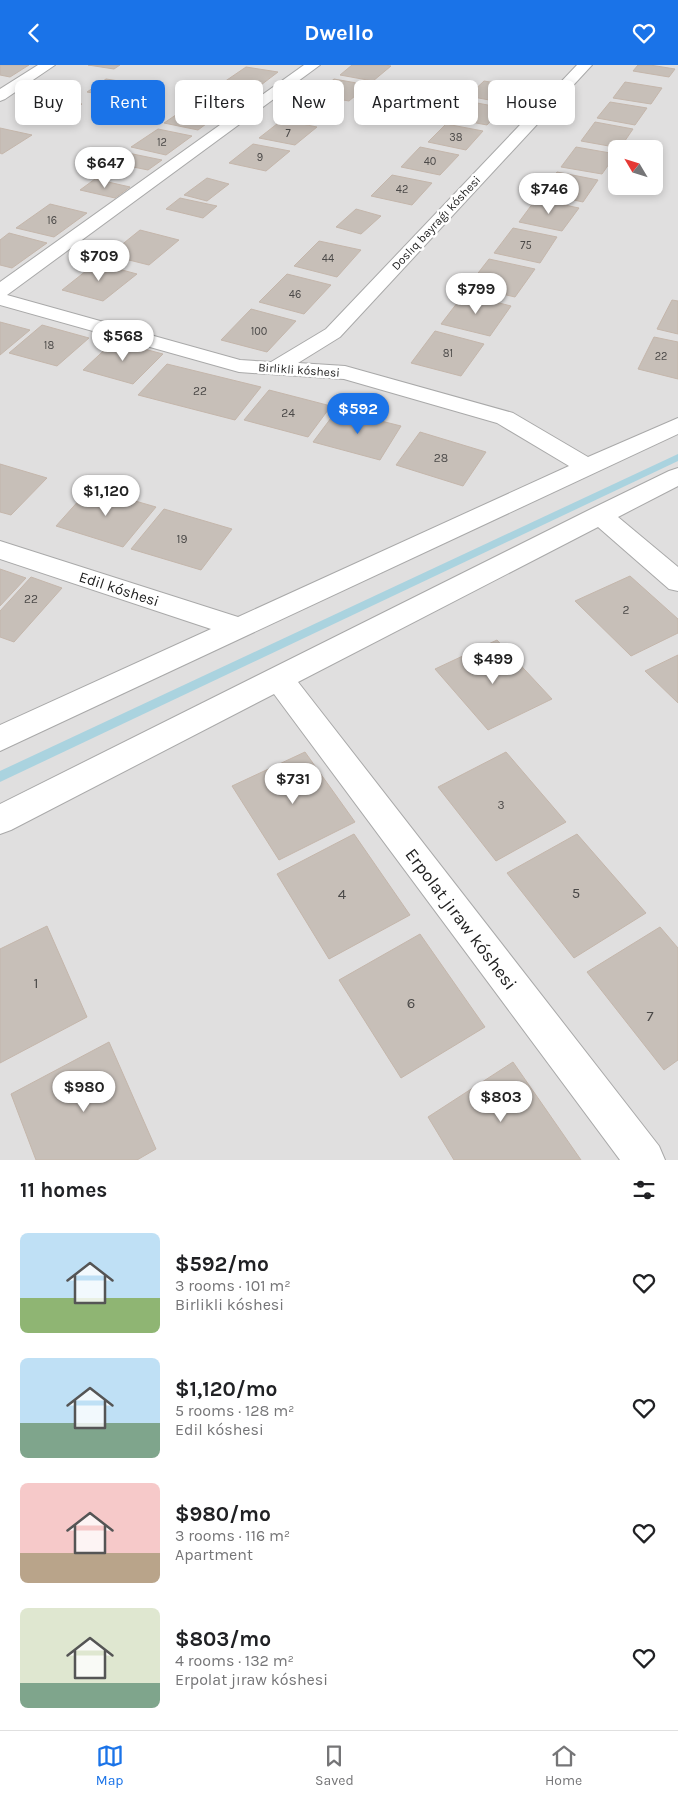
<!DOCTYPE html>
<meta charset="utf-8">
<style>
body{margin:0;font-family:Karla,sans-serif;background:#f2f2f2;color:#202124;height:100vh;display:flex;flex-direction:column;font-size:19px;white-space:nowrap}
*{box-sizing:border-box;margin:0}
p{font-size:16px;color:#757577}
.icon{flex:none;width:28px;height:28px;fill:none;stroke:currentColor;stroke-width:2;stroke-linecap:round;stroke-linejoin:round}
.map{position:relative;height:1095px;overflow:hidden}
.details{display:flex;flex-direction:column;background:#fff;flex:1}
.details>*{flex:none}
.guide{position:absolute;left:15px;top:15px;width:649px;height:45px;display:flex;gap:10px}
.needle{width:32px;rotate:308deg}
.controls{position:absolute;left:608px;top:75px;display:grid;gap:10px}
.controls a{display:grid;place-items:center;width:55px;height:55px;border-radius:8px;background:#fff;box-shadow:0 2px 8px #0003;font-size:25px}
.price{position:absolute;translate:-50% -42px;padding:0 11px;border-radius:18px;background:#fff;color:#222;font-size:16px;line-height:32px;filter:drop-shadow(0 1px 2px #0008)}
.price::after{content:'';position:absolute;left:50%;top:30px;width:15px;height:11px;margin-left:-8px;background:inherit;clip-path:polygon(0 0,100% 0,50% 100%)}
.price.selected{background:#1a73e8;color:#fff}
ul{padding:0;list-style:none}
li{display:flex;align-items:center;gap:15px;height:125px;padding:0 20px}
li span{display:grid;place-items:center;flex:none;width:140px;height:100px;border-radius:8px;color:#555}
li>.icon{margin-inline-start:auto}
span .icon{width:60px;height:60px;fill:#fffc;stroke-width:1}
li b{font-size:21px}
h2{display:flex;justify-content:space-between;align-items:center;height:60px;padding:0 20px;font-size:21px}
.pill{padding:0 18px;border-radius:8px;background:#fff;box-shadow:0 2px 8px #0003;font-size:18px;line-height:45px}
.pill.selected{background:#1a73e8;color:#fff}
header{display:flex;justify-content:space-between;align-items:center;height:65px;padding:0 20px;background:#1a73e8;color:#fff;font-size:22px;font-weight:700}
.tabs{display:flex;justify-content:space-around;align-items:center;height:70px;border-top:1px solid #e0e0e0;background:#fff;font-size:14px;color:#757577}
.tabs a{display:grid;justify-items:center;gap:2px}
.tabs .selected{color:#1a73e8}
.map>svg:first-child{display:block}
.residential{fill:#e0dfdf;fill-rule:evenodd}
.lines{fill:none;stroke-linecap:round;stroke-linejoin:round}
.stream{fill:#aad3df;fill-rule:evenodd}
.building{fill:#c7bfb8;stroke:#c4b6ab}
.street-casing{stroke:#a9a9a9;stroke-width:2}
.street{fill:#fff;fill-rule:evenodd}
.labels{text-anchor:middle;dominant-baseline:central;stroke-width:5;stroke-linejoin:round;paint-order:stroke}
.far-number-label{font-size:11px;fill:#4b4948}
.far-street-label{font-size:12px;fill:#222;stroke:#fff}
.number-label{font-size:12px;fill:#4b4948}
.street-label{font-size:15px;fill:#222;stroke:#fff}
.near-number-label{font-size:15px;fill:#4b4948}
.near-street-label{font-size:18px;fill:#222;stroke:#fff}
</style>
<header><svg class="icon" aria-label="back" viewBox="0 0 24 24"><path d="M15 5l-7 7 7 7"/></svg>Dwello<svg class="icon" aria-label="heart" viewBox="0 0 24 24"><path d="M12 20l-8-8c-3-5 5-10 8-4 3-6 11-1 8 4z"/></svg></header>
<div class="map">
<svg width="678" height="1095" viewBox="0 0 678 1095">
<rect width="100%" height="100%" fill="#f2efe9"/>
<path class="residential" d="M0,0H678V1095H0ZM616,84H654V121H616Z"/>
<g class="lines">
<path class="stream" d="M678,389V396L0,717V706Z"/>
</g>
<path class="building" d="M0,0H29L10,12L0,10Z
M88,0H120L114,4Z
M352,0H385L391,1L373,16L340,10Z
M638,0H650L675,4L669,12L633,6Z
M246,2L278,7L257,23L224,17Z
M106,14L145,20L126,34L87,27Z
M334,14L368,20L349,36L315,30Z
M484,16L519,22L505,38L468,31Z
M625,17L662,23L651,39L613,33Z
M218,21L251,27L228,43L195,37Z
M51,33L82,39L55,56L23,50Z
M309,34L343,40L322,58L287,51Z
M467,36L503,43L487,60L450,53Z
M610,37L647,43L635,60L597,53Z
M189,41L222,47L198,65L164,58Z
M282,55L317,62L295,80L259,73Z
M595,57L633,64L620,83L581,76Z
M446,59L483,66L466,85L428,77Z
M0,63L32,70L2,89L0,88Z
M158,64L192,71L166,90L131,82Z
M253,79L290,86L266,106L229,98Z
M420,82L459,90L440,110L401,102Z
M576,82L616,89L602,109L561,102Z
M128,88L162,95L148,105L114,98Z
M557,107L598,115L583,137L541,128Z
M392,110L432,118L412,140L371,131Z
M207,113L229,119L207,136L184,130Z
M95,114L130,122L115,133L80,125Z
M180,133L217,141L203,153L166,144Z
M536,134L579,143L562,166L519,157Z
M50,139L87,148L54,172L16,163Z
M356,144L381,151L361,169L336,162Z
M513,163L557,172L540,198L494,188Z
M140,165L179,175L149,200L109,190Z
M9,168L47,178L12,203L0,200V175Z
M319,176L361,185L337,212L294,201Z
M489,194L535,204L515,232L468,221Z
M96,198L137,209L103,236L62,225Z
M287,209L331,220L304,249L259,237Z
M464,229L511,241L490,271L441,259Z
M672,235L678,236V269L657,264Z
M251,244L296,256L267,287L221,275Z
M0,257L30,265L0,290Z
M42,260L89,273L57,301L9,288Z
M435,266L484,279L461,311L411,298Z
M654,272L678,277V314L638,304Z
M114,276L163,289L133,319L83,305Z
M167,299L261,322L235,355L138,330Z
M269,325L331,341L308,372L244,355Z
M337,345L401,361L380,395L313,377Z
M420,367L486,387L463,421L396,400Z
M0,399L47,413L11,450L0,447Z
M90,423L156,442L123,482L56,461Z
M164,444L232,464L201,505L131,484Z
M0,504L26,513L0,541Z
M630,511L678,554V568L631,591L575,536Z
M31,512L62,523L14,577L0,572V546Z
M497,575L552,634L488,665L435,604Z
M678,590V638L645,606Z
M305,687L355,757L279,795L232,721Z
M506,687L566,757L496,796L438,722Z
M354,769L410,850L329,894L277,809Z
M577,769L646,848L574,893L507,808Z
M47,861L87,952L0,998V884Z
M660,862L678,883V995L664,1005L587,907Z
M420,869L485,962L401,1013L339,915Z
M109,977L156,1084L137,1095H36L11,1029Z
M513,997L581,1095H454L428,1052Z"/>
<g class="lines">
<defs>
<path id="street" d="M38,0H55L5,34L0,36V24Z
M304,0H320L7,230L240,295L271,297L326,264L577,0H592L340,272L298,298L345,301L513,348L588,392L678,353V369L0,686V660L211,564L0,494V476L238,552L569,401L497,358L344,314L239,307L0,240V217Z
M678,403V421L618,452L678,502V526L669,524L598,462L298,617L659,1081L665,1095H620L274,629L11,765L0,769V739L591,444L669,406Z"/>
</defs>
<use href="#street" class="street-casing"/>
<use href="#street" class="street"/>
</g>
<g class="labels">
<g class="far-number-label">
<text x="288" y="68">7</text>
<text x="456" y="72">38</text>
<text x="162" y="77">12</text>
<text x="260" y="92">9</text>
<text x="430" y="96">40</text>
<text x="402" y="124">42</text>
<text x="52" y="155">16</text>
<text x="526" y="180">75</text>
<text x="328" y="193">44</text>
<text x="295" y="229">46</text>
<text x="259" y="266">100</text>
<text x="49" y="280">18</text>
<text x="448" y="288">81</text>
<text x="661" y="291">22</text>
</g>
<g class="far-street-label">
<text transform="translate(436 158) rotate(-47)">Doslıq bayraǵı kóshesi</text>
<text transform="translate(299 305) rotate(4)">Birlikli kóshesi</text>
</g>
<g class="number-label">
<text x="200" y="326">22</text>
<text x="288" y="348">24</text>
<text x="441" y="393">28</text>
<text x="182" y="474">19</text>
<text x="31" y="534">22</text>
<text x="626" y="545">2</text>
<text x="501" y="740">3</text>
</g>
<g class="street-label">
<text transform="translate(119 524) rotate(18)">Edil kóshesi</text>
</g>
<g class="near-number-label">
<text x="576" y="828">5</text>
<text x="342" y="829">4</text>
<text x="36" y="918">1</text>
<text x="411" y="938">6</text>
<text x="650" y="951">7</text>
</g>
<g class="near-street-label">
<text transform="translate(461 854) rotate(53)">Erpolat jıraw kóshesi</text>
</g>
</g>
</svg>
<div class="controls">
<a><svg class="needle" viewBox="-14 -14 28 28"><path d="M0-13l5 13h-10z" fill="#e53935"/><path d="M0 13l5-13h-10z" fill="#757577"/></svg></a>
</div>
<b class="price" style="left:105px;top:124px">$647</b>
<b class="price" style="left:549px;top:150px">$746</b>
<b class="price" style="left:99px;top:217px">$709</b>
<b class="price" style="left:476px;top:250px">$799</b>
<b class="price" style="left:123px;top:297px">$568</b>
<b class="price selected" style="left:358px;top:370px">$592</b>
<b class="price" style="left:106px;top:452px">$1,120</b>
<b class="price" style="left:493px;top:620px">$499</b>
<b class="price" style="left:293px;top:740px">$731</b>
<b class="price" style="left:84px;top:1048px">$980</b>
<b class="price" style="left:501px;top:1058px">$803</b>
<div class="guide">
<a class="pill">Buy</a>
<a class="pill selected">Rent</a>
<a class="pill">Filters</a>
<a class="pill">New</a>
<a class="pill">Apartment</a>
<a class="pill">House</a>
</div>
</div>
<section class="details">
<h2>11 homes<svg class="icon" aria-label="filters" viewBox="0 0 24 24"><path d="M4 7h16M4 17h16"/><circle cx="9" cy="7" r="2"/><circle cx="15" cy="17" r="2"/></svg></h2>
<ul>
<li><span style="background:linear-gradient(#bfe0f5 65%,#8fb573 0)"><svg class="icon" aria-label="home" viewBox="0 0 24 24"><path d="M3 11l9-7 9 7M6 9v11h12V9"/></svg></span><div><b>$592/mo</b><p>3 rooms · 101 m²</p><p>Birlikli kóshesi</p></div><svg class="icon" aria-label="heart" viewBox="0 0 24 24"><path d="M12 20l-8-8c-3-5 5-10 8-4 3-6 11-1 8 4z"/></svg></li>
<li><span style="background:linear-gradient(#bfe0f5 65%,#7fa58c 0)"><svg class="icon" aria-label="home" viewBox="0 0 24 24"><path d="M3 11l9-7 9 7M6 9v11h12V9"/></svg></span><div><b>$1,120/mo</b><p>5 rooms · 128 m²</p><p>Edil kóshesi</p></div><svg class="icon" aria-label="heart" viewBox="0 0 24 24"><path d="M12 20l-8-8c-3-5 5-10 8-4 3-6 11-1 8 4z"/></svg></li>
<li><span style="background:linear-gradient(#f6c9c9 70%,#b9a48a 0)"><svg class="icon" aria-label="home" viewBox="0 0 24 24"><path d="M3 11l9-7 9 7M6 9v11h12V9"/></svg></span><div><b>$980/mo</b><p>3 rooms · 116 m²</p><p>Apartment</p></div><svg class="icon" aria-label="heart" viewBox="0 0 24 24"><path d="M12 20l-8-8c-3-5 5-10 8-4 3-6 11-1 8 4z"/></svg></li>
<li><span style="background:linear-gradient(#dfe7d0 75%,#7fa58c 0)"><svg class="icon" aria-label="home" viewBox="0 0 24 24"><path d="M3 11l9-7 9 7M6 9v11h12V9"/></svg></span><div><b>$803/mo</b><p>4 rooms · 132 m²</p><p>Erpolat jıraw kóshesi</p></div><svg class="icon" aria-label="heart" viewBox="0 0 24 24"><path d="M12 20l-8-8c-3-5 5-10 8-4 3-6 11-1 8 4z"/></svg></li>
</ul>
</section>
<nav class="tabs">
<a class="selected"><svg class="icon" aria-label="map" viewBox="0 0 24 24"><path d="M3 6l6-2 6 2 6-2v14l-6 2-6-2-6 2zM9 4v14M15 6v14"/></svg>Map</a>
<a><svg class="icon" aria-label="saved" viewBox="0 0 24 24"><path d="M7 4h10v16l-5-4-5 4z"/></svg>Saved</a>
<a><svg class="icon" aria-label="home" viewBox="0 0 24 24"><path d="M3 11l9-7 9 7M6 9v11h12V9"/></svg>Home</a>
</nav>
